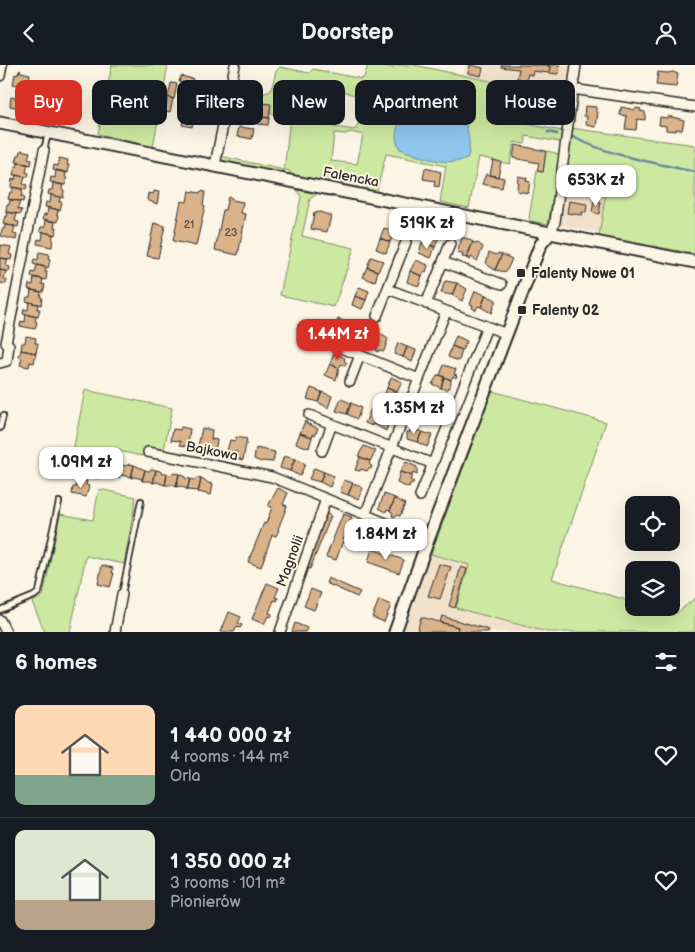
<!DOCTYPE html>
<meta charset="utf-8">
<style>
body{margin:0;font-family:"Balsamiq Sans",sans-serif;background:#20242c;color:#f1f3f6;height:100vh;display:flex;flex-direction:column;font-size:19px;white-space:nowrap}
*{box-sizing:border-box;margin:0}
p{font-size:16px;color:#9ea1a6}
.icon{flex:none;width:28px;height:28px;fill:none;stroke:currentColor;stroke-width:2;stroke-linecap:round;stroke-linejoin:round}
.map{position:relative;height:567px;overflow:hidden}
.details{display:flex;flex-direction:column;background:#171b24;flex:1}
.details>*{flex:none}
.hud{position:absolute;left:15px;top:15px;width:665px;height:45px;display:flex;gap:10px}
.tools{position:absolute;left:625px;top:431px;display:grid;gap:10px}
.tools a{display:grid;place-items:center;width:55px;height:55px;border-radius:10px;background:#171b24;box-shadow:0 5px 20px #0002;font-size:25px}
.price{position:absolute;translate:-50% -42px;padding:0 11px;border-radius:10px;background:#fff;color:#222;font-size:16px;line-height:32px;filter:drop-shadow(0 1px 2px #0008)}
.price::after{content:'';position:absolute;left:50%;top:30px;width:15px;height:11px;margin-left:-8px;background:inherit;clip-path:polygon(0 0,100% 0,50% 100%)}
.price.active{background:#d93025;color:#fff}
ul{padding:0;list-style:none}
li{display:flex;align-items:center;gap:15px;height:125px;padding:0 15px}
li+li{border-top:1px solid #363941}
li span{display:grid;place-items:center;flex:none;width:140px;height:100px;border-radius:10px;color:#555}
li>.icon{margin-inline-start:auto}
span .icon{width:60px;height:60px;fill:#fffc;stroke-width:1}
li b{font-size:21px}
h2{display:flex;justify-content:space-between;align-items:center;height:60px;padding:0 15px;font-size:21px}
.pill{padding:0 18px;border-radius:10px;background:#171b24;box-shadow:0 5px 20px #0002;font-size:18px;line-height:45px}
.pill.active{background:#d93025;color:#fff}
header{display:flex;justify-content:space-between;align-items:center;height:65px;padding:0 15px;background:#171b24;font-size:22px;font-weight:600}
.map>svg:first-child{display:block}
.built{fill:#f2e1ca}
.green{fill:#cde9a1;stroke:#7c8a66;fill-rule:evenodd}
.water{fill:#91c6ef;stroke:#6888a1}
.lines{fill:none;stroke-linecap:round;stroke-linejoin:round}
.stream{stroke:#6888a1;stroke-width:2.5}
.building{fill:#dab38b;stroke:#2b2b2b}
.service-casing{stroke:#2b2b2b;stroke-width:8}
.minor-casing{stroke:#2b2b2b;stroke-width:12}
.tertiary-casing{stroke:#2b2b2b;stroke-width:15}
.service{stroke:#fcf5e5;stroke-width:4.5}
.minor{stroke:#fcf5e5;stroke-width:9}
.tertiary{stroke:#fcf5e5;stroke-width:11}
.poi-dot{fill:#2b2b2b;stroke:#fcf5e5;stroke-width:2}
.labels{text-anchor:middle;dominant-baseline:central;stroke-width:4;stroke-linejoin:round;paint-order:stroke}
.number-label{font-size:11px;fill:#574d43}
.street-label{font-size:14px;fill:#2b2b2b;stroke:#fcf5e5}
.poi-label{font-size:14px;font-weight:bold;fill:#2b2b2b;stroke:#fcf5e5;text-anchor:start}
</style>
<header><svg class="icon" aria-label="back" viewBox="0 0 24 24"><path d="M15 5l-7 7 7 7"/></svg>Doorstep<svg class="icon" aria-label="person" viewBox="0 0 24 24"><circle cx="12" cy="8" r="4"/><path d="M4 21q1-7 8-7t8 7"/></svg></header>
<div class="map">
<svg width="695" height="567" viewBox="0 0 695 567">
<rect width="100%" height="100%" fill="#fcf5e5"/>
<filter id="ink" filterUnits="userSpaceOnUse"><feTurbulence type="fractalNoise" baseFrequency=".02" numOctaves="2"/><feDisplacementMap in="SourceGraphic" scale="10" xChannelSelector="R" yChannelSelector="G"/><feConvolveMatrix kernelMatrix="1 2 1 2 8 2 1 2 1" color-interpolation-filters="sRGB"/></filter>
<g filter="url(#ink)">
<path class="built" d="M466,0H571L566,32L463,10Z
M568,102L609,108L600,168L563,161L560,158Z
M431,489L469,500L456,543L547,567H403Z"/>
<path class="green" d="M112,0H168L153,82L98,69Z
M368,0H379L393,3L396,0H414L528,24L522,58L562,66L560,77L526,71L525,79L514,77L510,99L479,92L469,143L440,137L446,101L386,89L376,129L289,111L290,106L284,105L283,110L219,97L220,91L284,105L290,54L286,51L271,49L270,39L260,38L254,35L258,30L271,26L276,6L280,2L309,8L313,4L362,14L364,12ZM337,26L346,27L365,34L359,44V58L355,65L320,60L322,53L320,48C327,39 323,32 337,26ZM440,54L466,60L453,97L415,90ZM351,67L363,70L357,99L331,96L334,68L345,69Z
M570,63L695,80V189L599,171L609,108L564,101Z
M546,86L556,88L560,92L548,159L531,156L529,153L537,106L543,107Z
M297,125L317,129L310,134L302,171L354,183L334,242L280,230L301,132Z
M85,325L172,343L164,385L145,382L143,391L108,384L101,414L69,407Z
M492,326L606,357L552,514L634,537V542L655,543L677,548L695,533V567H547L456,543L469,500L431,489Z
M99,424L136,432L124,499L86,491L70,567H45L32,537L43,531L60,449L93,455Z"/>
<path class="water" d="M406,50L440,54L466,60C469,72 471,83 467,94C445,101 421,92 400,84C393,74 396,58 406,50Z"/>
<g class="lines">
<path class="stream" d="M548,67L557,69
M571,71C609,91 653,97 695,107"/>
</g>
<path class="building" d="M470,0L483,3L481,11L468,8Z
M502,0H547L550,2L549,8L533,6L532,10L528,9L526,16L517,13L519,4L501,2Z
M547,0H560L558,9L549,8L550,2Z
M20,5L21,7L30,9L29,14L31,17L28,22L13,19L15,9L17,10Z
M658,7L667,8L673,7L678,9L676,22L656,20Z
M181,11L193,14L192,20L179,17Z
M517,13L526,16L524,23L515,21Z
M171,18L177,19L174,34L168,32Z
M299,24L308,26L307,34L297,32Z
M203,28L215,30L213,41L201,39Z
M11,32L25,35L24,44L10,41Z
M168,32L173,34L170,47L165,46Z
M260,38L271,39L269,53L258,51Z
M541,41L553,42L552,54H547V56L539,53Z
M585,41L596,42V47H598L596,62L586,60L587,51H584Z
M621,42L635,45L636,43L641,44L640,46L645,47V55L637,54L636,65L625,64L627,51L620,50Z
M184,50L194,52L192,62L182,60Z
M258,51L269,53L268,60L257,59Z
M668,51L684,55L682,65L676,64V66L666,65V61L659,60L660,52L667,53Z
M239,62L254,64L252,74L237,71Z
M515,80L546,86L543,107L537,106L539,98L513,93Z
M21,85L30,87L28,94L32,95L31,100L16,97L18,90H20Z
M59,93L68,95L67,100H69L68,108L53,105L54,100L58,101Z
M493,95L501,97L498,112L490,110Z
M18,98L28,99L26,107L29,108L28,112L13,110L15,102H17Z
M425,103L441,107L439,122L434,121L435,116L423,114Z
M56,105L66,107L65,112L67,113L65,120L50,117L51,112L55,113Z
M574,107L604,111L602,129L571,124Z
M486,109L504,113L502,123L482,119Z
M16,110L25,112L23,119L27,120L26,125L11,122L12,114L15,115Z
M518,111L527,113L526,116L530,117L528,128L517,126Z
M53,118L63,120L62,124L64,125L63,133L48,129L49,125H52Z
M13,122L23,124L21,132H24L23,137L8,134L10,127H12Z
M154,126L159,127L157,139L147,135L148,128L153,129Z
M189,126L200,128L201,126L205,127L203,140L205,141L196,181L173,176L181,136L187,137Z
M51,130L60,132L59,137H62L60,145L45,142L46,137L50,138Z
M228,132L232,133V135L243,137L241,148L246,149L238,190L215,185L223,145H225Z
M10,135L20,136L18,144L22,145L21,149L6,147L7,139L9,140Z
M569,136L587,139L586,148L582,147V150L567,148Z
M594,136L601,138L599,149L592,147Z
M48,142L58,145L57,149L59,150L58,157L43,154L44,149L47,150Z
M8,147L17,149L15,156L19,157L18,162L3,159L5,151L7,152Z
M320,147L331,151L327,167L311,164L314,148Z
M46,155L55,157L54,162H57L55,170L40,166L41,162H45Z
M154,158L165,161L158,193L147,191Z
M5,160L15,161L13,169L17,170L16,175L1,171L2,164H4Z
M429,162L441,167L435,182L422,177H423Z
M384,163L395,167L390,177L380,173Z
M43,167L53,169L52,182L37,179L38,174L42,175Z
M380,173L390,177L386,188L376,184Z
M462,173H466L473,177L467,193L462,192L463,189L457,188Z
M422,177L435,182L431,193L419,188Z
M473,177L476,179L478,178L483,182L477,196L471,192L470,195L466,193Z
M1,180L11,182L9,189L12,190L11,195L0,193Z
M39,187L49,189L48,194L50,195L48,203L33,199L34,194L38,195Z
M489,187L496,190L498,188L502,189L495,205L486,199Z
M502,189L512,194L506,207L495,205Z
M371,192L383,196L378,206L367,202Z
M0,193L8,194L6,201L10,202L9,207L0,205Z
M416,195L428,200L426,208L424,207L422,211L410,206Z
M37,200L46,202L45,207H47L46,215L31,212L32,207L35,208Z
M367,202L378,206L375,217L363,212Z
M0,205L6,206L4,214L7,215L6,219L0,218Z
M410,206L422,211L419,221L407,217Z
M34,212L43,214L42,219L45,220L43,227L28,224L29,219L33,220Z
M445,216L457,218L452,230L441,228Z
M457,218L467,224L462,236L452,230Z
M359,222L369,226L366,235L355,231Z
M31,225L41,227L40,232H42L41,240L26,236L27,232H30Z
M475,226L486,230L481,242L478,241L476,245L472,243L473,240L470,239Z
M486,230L496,235L491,248L481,242Z
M355,231L366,235L362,244L352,240Z
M29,237L38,239L37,244H40L38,252L23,249L24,244L28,245Z
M26,249L36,252L35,256L37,257L35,264L20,261L21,256L25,257Z
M338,254L349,258L344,270L334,266Z
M349,258L359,262L354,274L344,270Z
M368,265L379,268L374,280L363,277Z
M379,268L388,274L384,286L379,285L378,287L376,286L377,282L374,280Z
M26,271L36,273L35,278H38L36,288L21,285L22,278H25Z
M456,271L467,276L462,285L452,281Z
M398,278L407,282L403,292L394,289Z
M452,281L462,285L459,296L448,292Z
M407,282L416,285L412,297L403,292Z
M21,285L36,288L34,298L30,297L29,302L20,300L22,293L19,292Z
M334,288L345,293L344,296L347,298L345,301L341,299L339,303L330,299Z
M330,299L339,303L336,315L325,310Z
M444,300L456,304L454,309L457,310L456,313L453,311L451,315L440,310Z
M438,310L444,312L441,323L432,319Z
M391,312L402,317L397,327L387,323Z
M444,312L451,315L450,323L448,322L447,325L441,323Z
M311,323L322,327L318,337L307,334Z
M387,323L397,327L394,338L383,333Z
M322,327L332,331L328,343L318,337Z
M431,328L446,334L442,339L446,341L444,346L427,339L428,333Z
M341,334L351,338L347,349L336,346Z
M351,338L361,343L357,354L347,349Z
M426,339L442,345L441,349L437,347L436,354L422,348Z
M371,344L378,346L377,348L380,350L376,360L372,359V361L365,358Z
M381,348L390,354L386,366L376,360Z
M305,356L307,357L306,358L318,363L315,370L313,369L312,372L300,368Z
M181,362L190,364L188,381L180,380L181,376L171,375L173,364L180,365Z
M202,363L212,365L211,374L217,375L215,386L205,383L204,386L197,385Z
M411,363L422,367L417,377L407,374V367H410Z
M422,367L432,370L427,382L417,377Z
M300,368L312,372L309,383L296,378Z
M236,372L247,374L243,395L235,393L237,387L227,386L230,375L235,376Z
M364,381L376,386L370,396L358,391Z
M256,383L275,387L273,397L262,396L261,397L254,394Z
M284,391L295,394L290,406L280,403Z
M360,392L370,396L369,399L372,401L371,404L369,403L367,406L361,404L360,406L355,405Z
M295,394L305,399L300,411L290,406Z
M406,397L417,402V410L413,408L412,411L400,407Z
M118,398L122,399L119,413V412L107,410L109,399L115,400Z
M122,399V400L126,401L129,399L134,400L131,413V412L120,410L119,413Z
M134,400L145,405L142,416V414L135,412L131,413Z
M314,403L324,407L320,417L309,414Z
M152,404L156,405L153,418L150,416H142L145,405L149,406Z
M156,405L160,406L163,409H167L165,420L157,417L153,418Z
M324,407L334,411L330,422L320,417Z
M400,407L412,411L410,415L414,417L413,419L410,420L409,423L397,418Z
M174,408L179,409L176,422L173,420H165L167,409L171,410Z
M179,409L185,412V413L190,414L187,425V424L180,421L176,422Z
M197,413L201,414L198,428V426L187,425L190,414L194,415Z
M201,414L205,415L208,418L213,419L211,430L199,427L198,428Z
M78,415L87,416L86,420L89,421L86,432L72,429L73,422H76Z
M344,415L353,418L348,430L340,427Z
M353,418L363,423L359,434L348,430Z
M278,423L288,428L283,439L287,441L278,464L279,465L276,471L272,470L261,502L248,497L264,458L266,459L272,442L268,441Z
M384,429L395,433L390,445L387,444L386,447L379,443Z
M395,433L405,439L400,451L397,450L394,452L392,451L393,448L390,446Z
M326,448L331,451L310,504L304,502Z
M343,449L352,452L336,495L326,492Z
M372,484L404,495L399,508L368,497Z
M439,499L451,502L440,534L428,531Z
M102,500L113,503L112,508H114L110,522L98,519Z
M461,502L467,504L455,543L449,541Z
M328,513L360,527L357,532L326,518Z
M267,518L279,523L275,532L278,533L277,536L274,535L269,548L272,549L271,552L268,551L264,559L252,554Z
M311,524L321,528L314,545L304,541Z
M379,535L391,540L384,557L372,552Z
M229,547L241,552L238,558L242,560L240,563L237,562L234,567H221Z
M442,551L489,565L488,567H457L458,562L440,557Z
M421,552L458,562L457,567H417Z
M295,558L307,563L305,567H292Z"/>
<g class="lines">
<defs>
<path id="service" d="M44,85L48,69
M0,363L3,351
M122,529L141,436
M0,545L34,531L39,527L59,437"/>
<path id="minor" d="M0,11L2,0
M572,24L695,42
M215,100L235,0
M551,167L555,157L576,0
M443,197L502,219
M388,224L507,269
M426,239L450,179
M377,251L406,177
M332,279L419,314
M0,298L7,296L9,280L6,278L44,85
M350,316L360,290
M309,350L433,399
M322,386L332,359
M148,387L272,412L428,475
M420,431L487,262
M365,450L446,246
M0,555L6,567
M115,567L122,529
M280,567L326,434"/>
<path id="tertiary" d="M0,58L695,197
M395,567L428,475L538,186L541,179L551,167"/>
</defs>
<use href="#service" class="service-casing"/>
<use href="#minor" class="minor-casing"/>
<use href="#tertiary" class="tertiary-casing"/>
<use href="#service" class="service"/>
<use href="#minor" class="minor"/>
<use href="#tertiary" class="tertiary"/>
</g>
</g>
<g class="poi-dot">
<rect x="516" y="203" width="10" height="10" rx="2.5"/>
<rect x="517" y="240" width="10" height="10" rx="2.5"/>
</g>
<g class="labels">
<g class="number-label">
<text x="189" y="159">21</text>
<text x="231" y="167">23</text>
</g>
<g class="street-label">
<text transform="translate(351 112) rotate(11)">Falencka</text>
<text transform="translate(212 386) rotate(11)">Bajkowa</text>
<text transform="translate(290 496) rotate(-70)">Magnolii</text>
</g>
<g class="poi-label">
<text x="531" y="208">Falenty Nowe 01</text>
<text x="532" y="245">Falenty 02</text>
</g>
</g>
</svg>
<div class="tools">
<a><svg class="icon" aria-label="locate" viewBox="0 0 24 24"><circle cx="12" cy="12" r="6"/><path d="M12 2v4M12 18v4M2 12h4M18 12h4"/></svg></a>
<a><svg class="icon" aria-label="layers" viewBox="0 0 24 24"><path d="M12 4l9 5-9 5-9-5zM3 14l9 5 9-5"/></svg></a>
</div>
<b class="price" style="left:596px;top:142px">653K zł</b>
<b class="price" style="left:427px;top:185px">519K zł</b>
<b class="price active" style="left:338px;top:296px">1.44M zł</b>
<b class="price" style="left:414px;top:370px">1.35M zł</b>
<b class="price" style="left:81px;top:424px">1.09M zł</b>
<b class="price" style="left:386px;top:496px">1.84M zł</b>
<div class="hud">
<a class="pill active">Buy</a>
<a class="pill">Rent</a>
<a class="pill">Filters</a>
<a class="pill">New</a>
<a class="pill">Apartment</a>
<a class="pill">House</a>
</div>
</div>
<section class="details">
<h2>6 homes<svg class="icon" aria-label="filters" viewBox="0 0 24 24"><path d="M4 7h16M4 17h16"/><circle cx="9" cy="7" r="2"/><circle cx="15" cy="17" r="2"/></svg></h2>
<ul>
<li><span style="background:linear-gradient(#ffd9b3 70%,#7fa58c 0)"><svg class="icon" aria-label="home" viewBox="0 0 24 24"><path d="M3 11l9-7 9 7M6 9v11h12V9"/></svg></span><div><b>1 440 000 zł</b><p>4 rooms · 144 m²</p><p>Orla</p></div><svg class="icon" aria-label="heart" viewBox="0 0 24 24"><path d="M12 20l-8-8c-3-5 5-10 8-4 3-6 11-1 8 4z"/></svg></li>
<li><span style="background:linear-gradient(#dfe7d0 70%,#b9a48a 0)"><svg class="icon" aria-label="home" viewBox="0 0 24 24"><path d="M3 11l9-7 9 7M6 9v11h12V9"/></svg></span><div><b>1 350 000 zł</b><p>3 rooms · 101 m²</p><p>Pionierów</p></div><svg class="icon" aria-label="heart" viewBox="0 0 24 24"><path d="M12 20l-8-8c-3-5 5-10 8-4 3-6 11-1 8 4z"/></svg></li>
</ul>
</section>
